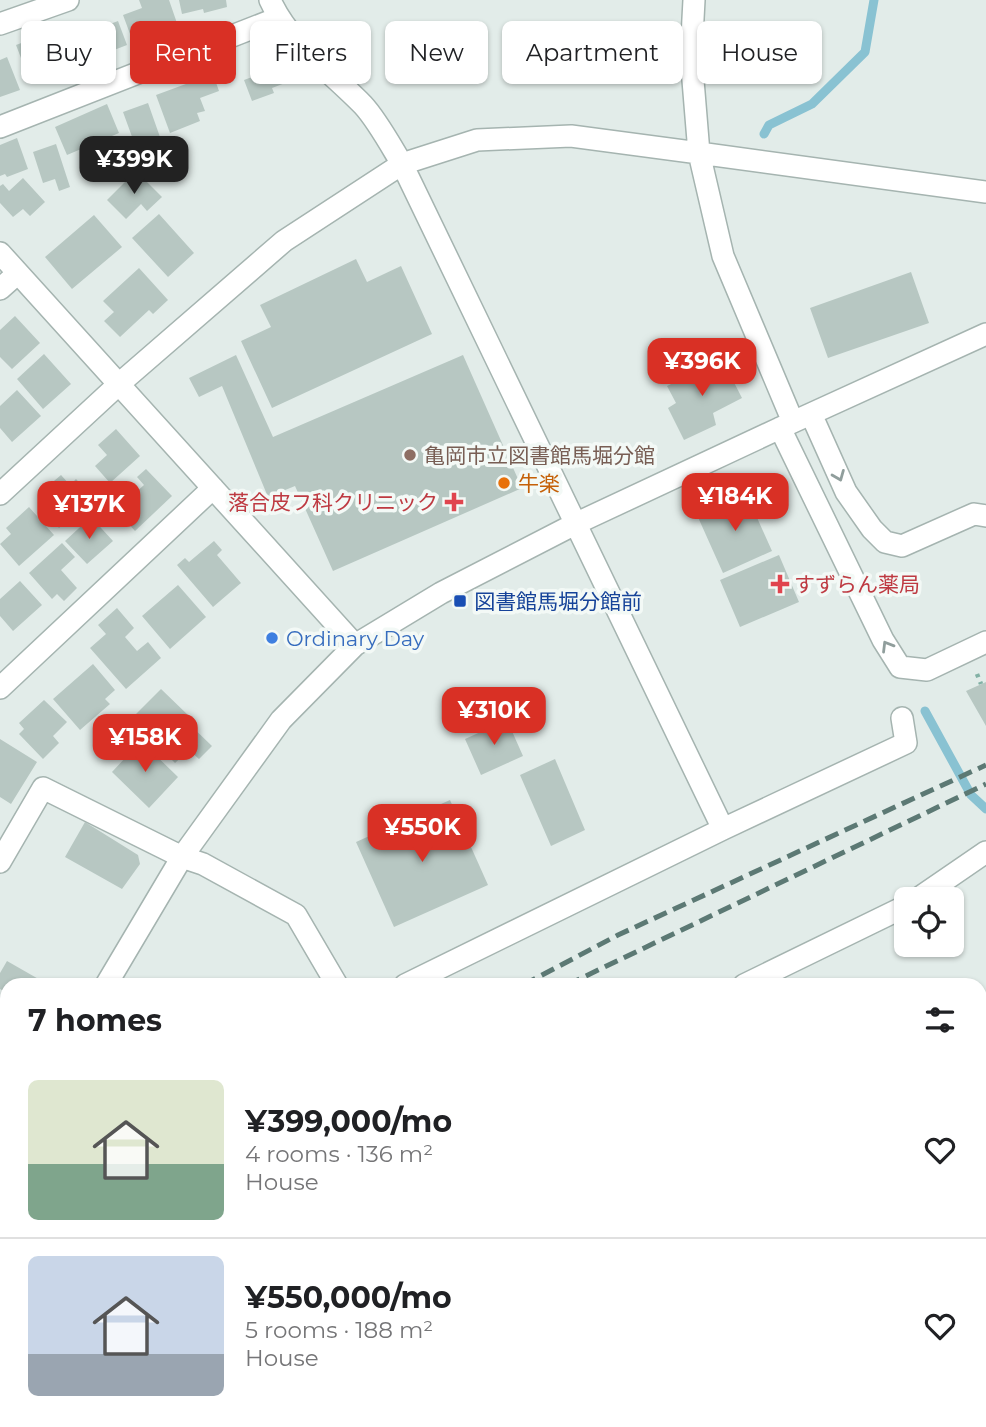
<!DOCTYPE html>
<meta charset="utf-8">
<style>
body{margin:0;font-family:Montserrat,"Noto Sans JP",sans-serif;background:#f2f2f2;color:#202124;height:100vh;display:flex;flex-direction:column;font-size:26px;white-space:nowrap}
*{box-sizing:border-box;margin:0}
p{font-size:23px;color:#757577}
.icon{flex:none;width:38px;height:38px;fill:none;stroke:currentColor;stroke-width:2;stroke-linecap:round;stroke-linejoin:round}
.map{position:relative;flex:1;overflow:hidden}
.sheet{position:absolute;left:0px;top:978px;width:987px;height:450px;display:flex;flex-direction:column;background:#fff;border-radius:21px 21px 0 0;box-shadow:0 2px 5px #0004}
.sheet>*{flex:none}
.hud{position:absolute;left:21px;top:21px;width:945px;height:63px;display:flex;gap:14px}
.tools{position:absolute;left:894px;top:887px;display:grid;gap:14px}
.tools a{display:grid;place-items:center;width:70px;height:70px;border-radius:10px;background:#fff;box-shadow:0 2px 5px #0004;font-size:35px}
.price{position:absolute;translate:-50% -60px;padding:0 16px;border-radius:14px;background:#d93025;color:#fff;font-size:23px;line-height:46px;filter:drop-shadow(0 2px 4px #0008)}
.price::after{content:'';position:absolute;left:50%;top:42px;width:21px;height:16px;margin-left:-10px;background:inherit;clip-path:polygon(0 0,100% 0,50% 100%)}
.price.selected{background:#222;color:#fff}
ul{padding:0;list-style:none}
li{display:flex;align-items:center;gap:21px;height:175px;padding:0 28px}
li+li{border-top:2px solid #e0e0e0}
li span{display:grid;place-items:center;flex:none;width:196px;height:140px;border-radius:10px;color:#555}
li>.icon{margin-inline-start:auto}
span .icon{width:84px;height:84px;fill:#fffc;stroke-width:1}
li b{font-size:30px}
h2{display:flex;justify-content:space-between;align-items:center;height:84px;padding:0 28px;font-size:30px}
.tag{padding:0 24px;border-radius:10px;background:#fff;box-shadow:0 2px 5px #0004;font-size:24px;line-height:63px}
.tag.selected{background:#d93025;color:#fff}
.map>svg:first-child{display:block}
.lines{fill:none;stroke-linecap:round;stroke-linejoin:round}
.stream{stroke:#89c2d2;stroke-width:9}
.building{fill:#b7c7c2}
.minor-casing{stroke:#a5b4b0;stroke-width:24}
.path{stroke:#82b1a5;stroke-width:4.5;stroke-dasharray:3.5 5;stroke-linecap:butt}
.minor{stroke:#fff;stroke-width:21}
.rail{stroke:#5c7974;stroke-width:5;stroke-dasharray:14 7;stroke-linecap:butt}
.oneway{stroke:#909e9c}
.education-dot{fill:#8d6e63;stroke:#f3f9f6;stroke-width:2.5}
.food-dot{fill:#e8710a;stroke:#f3f9f6;stroke-width:2.5}
.health-dot{fill:#e0444e;stroke:#f3f9f6;stroke-width:2.5}
.transit-dot{fill:#1a4fb4;stroke:#f3f9f6;stroke-width:2.5}
.shop-dot{fill:#3f7fe0;stroke:#f3f9f6;stroke-width:2.5}
.labels{text-anchor:middle;dominant-baseline:central;stroke-width:7;stroke-linejoin:round;paint-order:stroke}
.education-label{font-size:21px;fill:#785e54;stroke:#f3f9f6;text-anchor:start}
.food-label{font-size:21px;fill:#c56008;stroke:#f3f9f6;text-anchor:start}
.health-label{font-size:21px;fill:#be3a42;stroke:#f3f9f6;text-anchor:end}
.transit-label{font-size:21px;fill:#164399;stroke:#f3f9f6;text-anchor:start}
.shop-label{font-size:21px;fill:#366cbe;stroke:#f3f9f6;text-anchor:start}
</style>
<div class="map">
<svg width="986" height="1427" viewBox="0 0 986 1427">
<rect width="100%" height="100%" fill="#e2ece9"/>
<g class="lines">
<path class="stream" d="M764,134L769,125L812,104L865,52L874,0
M925,711L971,795L986,809"/>
</g>
<path class="building" d="M139,0H169L178,26L133,42L123,15L142,8Z
M179,0H226L227,7L204,13L203,9L182,14Z
M118,21L127,45L83,62L73,38Z
M61,28L76,66L31,84L16,45Z
M7,57L20,90L0,97V60Z
M287,64L293,80L272,88L274,93L252,101L244,80Z
M213,74L219,91L200,98L205,111L197,113L200,121L170,133L156,95Z
M148,103L160,137L135,145L123,112Z
M107,104L119,133L67,155L55,127Z
M17,138L28,169L7,177L5,174L0,176V145Z
M56,144L70,187L59,191L55,179L43,183L33,152Z
M136,171L162,197L147,211L141,204L126,219L107,200Z
M23,178L45,202L30,216L23,209L13,217L0,203V186L3,184L9,191Z
M159,214L194,253L168,277L132,238Z
M94,215L122,247L72,289L45,257Z
M356,259L367,282L401,266L432,334L272,408L241,341L271,327L260,305Z
M139,268L168,300L153,314L149,310L120,337L104,321L114,312L103,301Z
M911,272L929,323L828,358L810,308Z
M15,316L40,343L12,369L0,357V330Z
M44,354L71,384L43,409L17,379Z
M236,355L273,437L463,355L522,488L333,571L295,486L268,497L222,386L199,397L189,378Z
M722,359L742,398L713,413L716,425L684,440L668,408L676,403L667,386Z
M17,390L41,416L12,442L0,428V406Z
M116,429L140,456L110,483L95,466L107,455L98,445Z
M146,469L172,496L135,531L116,510L144,485L137,477Z
M61,475L70,485L76,479L93,498L59,528L45,512L52,505L41,492Z
M746,493L772,551L723,573L697,515Z
M29,507L54,535L19,566L0,544L11,534L6,528Z
M91,517L113,541L87,564L65,541Z
M214,541L222,550L217,555L241,583L213,607L177,565L185,558L189,562Z
M62,543L75,557L61,570L77,588L64,601L57,594L52,599L29,573Z
M779,555L799,602L740,627L720,580Z
M20,581L42,605L13,631L0,616V599Z
M178,585L206,617L170,649L142,616Z
M117,608L134,628L125,637L137,651L148,642L161,658L126,689L90,648L106,634L98,625Z
M93,664L115,690L105,699L110,704L80,730L53,699Z
M986,682V726L966,691Z
M161,689L189,716L185,720L212,746L199,759L189,750L175,763L131,719Z
M44,700L67,722L53,736L59,743L43,759L19,734L24,729L19,723Z
M507,720L523,756L481,775L465,739Z
M0,739L37,762L11,804L0,797Z
M141,741L178,777L149,808L112,772Z
M555,759L585,830L551,846L520,775Z
M450,800L488,885L394,927L356,842Z
M85,822L138,855L140,864L122,889L65,857Z
M7,961L49,985H7V993L0,989V973Z
M0,1055L7,1059V1069L0,1081Z"/>
<g class="lines">
<defs>
<path id="minor" d="M270,0C289,43 331,72 363,105C377,120 391,146 402,164L723,829
M694,0L691,56L699,153L986,192
M0,24L68,0
M0,127L278,18
M0,253L355,645
M0,289L18,273
M811,414L846,492L872,529L885,542L902,546L974,514L986,516
M780,428L883,640L900,667L927,670L986,642
M0,494L119,384L284,241L402,164L477,140L571,136L699,153L723,256L793,422
M0,688L213,488
M0,862L43,788L182,857L203,864L296,915L337,985
M916,900L986,852
M106,985L182,857L281,720L355,645L441,593L575,524L793,422L986,334
M405,985L723,829L906,743L902,718
M744,985L906,906
M0,1148L7,1140
M0,1419L7,1414"/>
</defs>
<use href="#minor" class="minor-casing"/>
<path class="path" d="M977,674L981,684"/>
<use href="#minor" class="minor"/>
<path class="rail" d="M523,985L618,935L986,765
M567,985L986,784
M0,1317L7,1311
M0,1345L7,1339"/>
</g>
<defs><path id="oneway-chevron" d="M-2-3.5L2.5 0L-2 3.5" fill="none" stroke-width="1.6" stroke-linecap="round" stroke-linejoin="round" transform="scale(1.75)"/></defs>
<g class="oneway">
<use href="#oneway-chevron" transform="translate(839 476) rotate(68)"/>
<use href="#oneway-chevron" transform="translate(887 646) rotate(-121)"/>
</g>
<circle class="education-dot" cx="410" cy="455" r="7"/>
<circle class="food-dot" cx="504" cy="483" r="7"/>
<g class="health-dot">
<path d="M450.5 491.5h7v7h7v7h-7v7h-7v-7h-7v-7h7z"/>
<path d="M776.5 573.5h7v7h7v7h-7v7h-7v-7h-7v-7h7z"/>
</g>
<rect class="transit-dot" x="453" y="594" width="14" height="14" rx="3.5"/>
<circle class="shop-dot" cx="272" cy="638" r="7"/>
<g class="labels">
<g class="education-label">
<text x="424" y="455">亀岡市立図書館馬堀分館</text>
</g>
<g class="food-label">
<text x="518" y="483">牛楽</text>
</g>
<g class="health-label">
<text x="438" y="502">落合皮フ科クリニック</text>
<text x="794" y="584" text-anchor="start">すずらん薬局</text>
</g>
<g class="transit-label">
<text x="474" y="601">図書館馬堀分館前</text>
</g>
<g class="shop-label">
<text x="286" y="638">Ordinary Day</text>
</g>
</g>
</svg>
<div class="tools">
<a><svg class="icon" aria-label="locate" viewBox="0 0 24 24"><circle cx="12" cy="12" r="6"/><path d="M12 2v4M12 18v4M2 12h4M18 12h4"/></svg></a>
</div>
<b class="price selected" style="left:134px;top:196px">¥399K</b>
<b class="price" style="left:702px;top:398px">¥396K</b>
<b class="price" style="left:735px;top:533px">¥184K</b>
<b class="price" style="left:89px;top:541px">¥137K</b>
<b class="price" style="left:494px;top:747px">¥310K</b>
<b class="price" style="left:145px;top:774px">¥158K</b>
<b class="price" style="left:422px;top:864px">¥550K</b>
<div class="hud">
<a class="tag">Buy</a>
<a class="tag selected">Rent</a>
<a class="tag">Filters</a>
<a class="tag">New</a>
<a class="tag">Apartment</a>
<a class="tag">House</a>
</div>
<section class="sheet">
<h2>7 homes<svg class="icon" aria-label="filters" viewBox="0 0 24 24"><path d="M4 7h16M4 17h16"/><circle cx="9" cy="7" r="2"/><circle cx="15" cy="17" r="2"/></svg></h2>
<ul>
<li><span style="background:linear-gradient(#dfe7d0 60%,#7fa58c 0)"><svg class="icon" aria-label="home" viewBox="0 0 24 24"><path d="M3 11l9-7 9 7M6 9v11h12V9"/></svg></span><div><b>¥399,000/mo</b><p>4 rooms · 136 m²</p><p>House</p></div><svg class="icon" aria-label="heart" viewBox="0 0 24 24"><path d="M12 20l-8-8c-3-5 5-10 8-4 3-6 11-1 8 4z"/></svg></li>
<li><span style="background:linear-gradient(#c9d6e8 70%,#9aa5b1 0)"><svg class="icon" aria-label="home" viewBox="0 0 24 24"><path d="M3 11l9-7 9 7M6 9v11h12V9"/></svg></span><div><b>¥550,000/mo</b><p>5 rooms · 188 m²</p><p>House</p></div><svg class="icon" aria-label="heart" viewBox="0 0 24 24"><path d="M12 20l-8-8c-3-5 5-10 8-4 3-6 11-1 8 4z"/></svg></li>
</ul>
</section>
</div>
